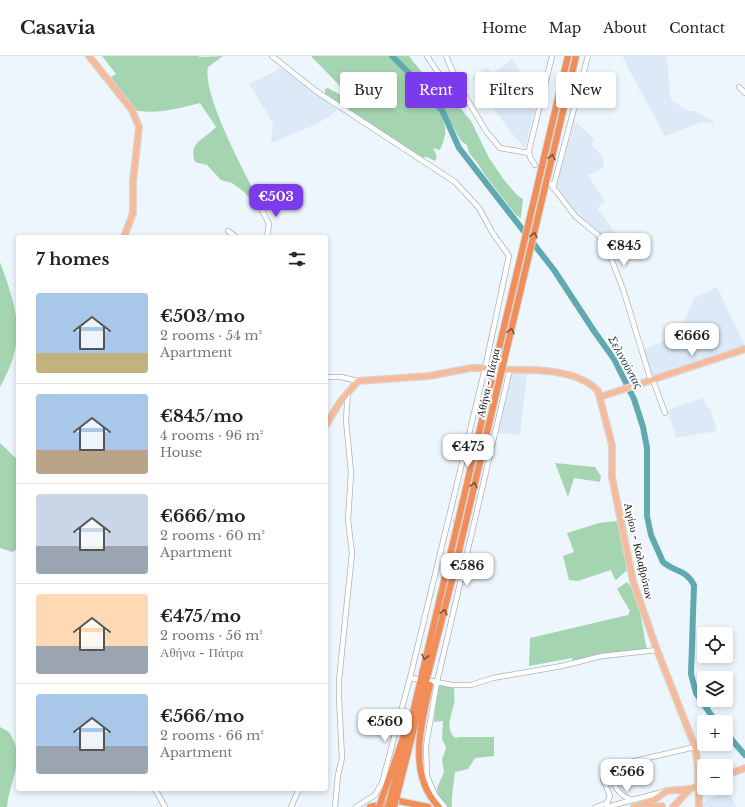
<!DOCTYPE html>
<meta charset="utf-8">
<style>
body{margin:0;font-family:"Libre Baskerville",serif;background:#f2f2f2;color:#222;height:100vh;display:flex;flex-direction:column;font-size:15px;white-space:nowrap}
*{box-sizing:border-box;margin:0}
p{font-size:13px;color:#767676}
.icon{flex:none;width:22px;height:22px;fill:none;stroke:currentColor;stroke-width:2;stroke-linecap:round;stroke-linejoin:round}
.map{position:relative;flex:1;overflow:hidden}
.details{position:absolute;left:16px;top:179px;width:312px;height:556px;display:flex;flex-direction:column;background:#fff;border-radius:4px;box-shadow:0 2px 6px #0003}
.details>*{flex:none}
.guide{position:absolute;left:340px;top:16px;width:345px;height:36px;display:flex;gap:8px}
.buttons{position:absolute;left:697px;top:571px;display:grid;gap:8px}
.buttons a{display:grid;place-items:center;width:36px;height:36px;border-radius:4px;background:#fff;box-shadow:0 2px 6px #0003;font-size:20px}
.price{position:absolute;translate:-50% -34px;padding:0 9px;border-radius:8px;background:#fff;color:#222;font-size:13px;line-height:26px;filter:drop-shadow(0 1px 2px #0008)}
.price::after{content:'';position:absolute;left:50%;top:24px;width:12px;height:9px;margin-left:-6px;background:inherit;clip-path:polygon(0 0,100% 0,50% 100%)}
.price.on{background:#7c3aed;color:#fff}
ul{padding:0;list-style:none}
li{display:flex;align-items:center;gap:12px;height:100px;padding:0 20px}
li+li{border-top:1px solid #e0e0e0}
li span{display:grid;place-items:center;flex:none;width:112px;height:80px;border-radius:4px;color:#555}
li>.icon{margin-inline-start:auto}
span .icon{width:48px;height:48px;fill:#fffc;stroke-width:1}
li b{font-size:17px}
h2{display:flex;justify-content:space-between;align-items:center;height:48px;padding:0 20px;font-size:17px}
.pill{padding:0 14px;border-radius:4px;background:#fff;box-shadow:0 2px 6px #0003;font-size:14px;line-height:36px}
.pill.on{background:#7c3aed;color:#fff}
header{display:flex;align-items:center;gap:24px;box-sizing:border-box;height:56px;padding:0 20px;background:#fff;border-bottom:1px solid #e0e0e0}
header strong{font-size:19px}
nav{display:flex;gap:22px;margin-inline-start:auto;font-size:14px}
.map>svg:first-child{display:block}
.built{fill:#dbeaf6}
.green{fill:#a4d5b0}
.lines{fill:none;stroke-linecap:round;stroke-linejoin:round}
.river{stroke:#60a9b0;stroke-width:6}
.minor-tunnel{stroke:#ccd4da;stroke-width:4.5;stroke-dasharray:4.5 2;stroke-linecap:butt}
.minor-casing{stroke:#abb4bb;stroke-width:6}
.major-casing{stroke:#d4d5d5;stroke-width:8}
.highway-casing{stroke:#d4d5d5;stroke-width:8}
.minor{stroke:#fff;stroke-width:4.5}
.major{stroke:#f7bb9b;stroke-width:5.5}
.highway{stroke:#f28d58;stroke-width:6}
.major-bridge-casing{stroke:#d4d5d5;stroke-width:8;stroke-linecap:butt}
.highway-bridge-casing{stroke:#d4d5d5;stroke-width:8;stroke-linecap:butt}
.major-bridge{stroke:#f7bb9b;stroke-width:5.5}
.highway-bridge{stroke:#f28d58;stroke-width:6}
.oneway{stroke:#815036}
.labels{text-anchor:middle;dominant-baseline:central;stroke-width:4;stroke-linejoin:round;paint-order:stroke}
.street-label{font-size:11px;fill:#101315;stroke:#fff}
.water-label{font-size:12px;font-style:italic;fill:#163a3e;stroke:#fff}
</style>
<header>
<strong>Casavia</strong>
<nav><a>Home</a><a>Map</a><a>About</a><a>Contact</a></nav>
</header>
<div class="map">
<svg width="745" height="751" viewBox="0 0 745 751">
<rect width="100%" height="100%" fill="#edf6fd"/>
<path class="built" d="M623,0H667L670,40L673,45L683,52L689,55H696L714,66V68L702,66L665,80L629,14Z
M512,3L532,32L539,33L525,93L507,71L472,22L486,12L493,17Z
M280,11L337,53L333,58L315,69L271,87L273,67L249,28L274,16Z
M574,64L594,83L592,89L604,103L603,112L588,119L605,145L597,153L607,165L622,190L610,193L601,179L584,168L556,133Z
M717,231L745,290L679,310L652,320L644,294L677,278L684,267L694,242Z
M512,316L527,317L520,379L498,377Z
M703,342L707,352L710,351L717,375L676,382L668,354Z
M727,733L737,751H699V749Z"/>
<path class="green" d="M102,0H198L200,1L223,0L208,11C202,39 245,117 259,145L254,147L244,136L232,127L221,124L207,109L195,106C188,86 204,84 216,71L200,47C180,52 155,59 134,54L112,25L111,21L116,18Z
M311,0H409L443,43L458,49L471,65L489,102L504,124L517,139L523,143L521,162L516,159L485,119L476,105L469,97L467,89L461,85L445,56L441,58C447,74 447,77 440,94L433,92L437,101L435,105L427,101L421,102L325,39V33L328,32L366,53L339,29Z
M0,206C18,255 27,283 0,331Z
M0,387L18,404V493L12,496L0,492Z
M555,407L595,411L601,420L600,426L574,422L568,441Z
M617,465L627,514L616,524H615L611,514L578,525L569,524L563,500L574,496L567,477L599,467Z
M627,526C641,541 642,573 647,593L600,598L573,605L572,602L529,610L530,582L628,559L630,555L617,533Z
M438,627L454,631C454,637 455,643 454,648C451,661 445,672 455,682L459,681H494V700L475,702L468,713L455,716C454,728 451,739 452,751H448L438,740L437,732L444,716L442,704L446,692L442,683L443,665L434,666Z
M0,671L9,676C12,682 17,690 17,697C19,712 8,734 7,751H0Z"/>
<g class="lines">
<path class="river" d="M392,0L410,18L419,34L442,54L459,92L554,214L594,275L614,303L634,343L643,371L647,392V460L651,479L663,506C674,516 686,513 694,529L691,618L696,637L716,666
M726,677L745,699"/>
<path class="minor-tunnel" d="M453,466L468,464"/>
<defs>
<path id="minor" d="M272,0L316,35L455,126L479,152L492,176L509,200L485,312L410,622L382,727L375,739L356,751
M427,0L439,18L446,24L459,30L486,75L500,92L529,97
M446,0L459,30
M739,31L745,37
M535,109L530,101L529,94L552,0
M549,126L576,161L597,178L607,192L623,233L651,325
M553,132L588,0
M258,146L269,168L267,181
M228,175L236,181
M326,321H341L358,325
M653,324L665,357
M410,622L417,623
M431,625L452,629H471L493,622L562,610L602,600L657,594
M155,733L165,751
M635,744C623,743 614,733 612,720L616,711L622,708L695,691
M291,751L299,733
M335,751L338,719L342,702L339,642V624L352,497L348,464L351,417L346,364L348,335
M445,751L435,739L427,720L426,690L437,626L510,313
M596,751L607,747L610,740L603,723L605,712L615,706L622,708
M607,751L666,735"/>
<path id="major" d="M89,0L132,54L139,71L133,126V157L124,181
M504,314C532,313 578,313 598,335L612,389V421L633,525L657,594L695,691L698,711L699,751
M600,341L745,293
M326,369L340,346L358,325L429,320L471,312H490
M726,719L745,712
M634,751L654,744L666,735L689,733
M648,751L662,750
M673,751L690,733"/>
<path id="highway" d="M430,629C421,668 407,718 439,751
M390,743L411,665L568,0
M396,743L454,516L576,0
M381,745L406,674
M370,751L399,745L428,751"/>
</defs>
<use href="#minor" class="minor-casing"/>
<use href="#major" class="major-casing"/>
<use href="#highway" class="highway-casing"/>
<use href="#minor" class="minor"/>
<use href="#major" class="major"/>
<use href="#highway" class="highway"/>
<defs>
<path id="major-bridge" d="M693,732L703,728"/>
<path id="highway-bridge" d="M379,751L381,745
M388,751L390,743
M394,751L396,743"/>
</defs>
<use href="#major-bridge" class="major-bridge-casing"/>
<use href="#highway-bridge" class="highway-bridge-casing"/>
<use href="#major-bridge" class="major-bridge"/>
<use href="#highway-bridge" class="highway-bridge"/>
</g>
<defs><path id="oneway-chevron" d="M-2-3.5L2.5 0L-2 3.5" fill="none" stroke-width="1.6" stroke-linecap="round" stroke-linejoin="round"/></defs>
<g class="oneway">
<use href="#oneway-chevron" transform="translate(552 101) rotate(-77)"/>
<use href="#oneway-chevron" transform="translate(534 179) rotate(-77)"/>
<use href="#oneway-chevron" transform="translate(511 275) rotate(-77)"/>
<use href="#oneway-chevron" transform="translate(474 429) rotate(-77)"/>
<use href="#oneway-chevron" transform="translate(444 556) rotate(-76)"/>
<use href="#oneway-chevron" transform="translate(425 601) rotate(103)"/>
</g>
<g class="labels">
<g class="street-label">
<text transform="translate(488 327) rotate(-77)">Αθήνα - Πάτρα</text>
<text transform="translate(639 495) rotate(77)">Αιγίου - Καλαβρύτων</text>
</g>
<g class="water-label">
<text transform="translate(626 306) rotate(61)">Σελινούντας</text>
</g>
</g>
</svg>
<div class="buttons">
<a><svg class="icon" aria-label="locate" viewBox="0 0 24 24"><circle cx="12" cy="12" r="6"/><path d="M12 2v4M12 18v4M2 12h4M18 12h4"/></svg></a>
<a><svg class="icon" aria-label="layers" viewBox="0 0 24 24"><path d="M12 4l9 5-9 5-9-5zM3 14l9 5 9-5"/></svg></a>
<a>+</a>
<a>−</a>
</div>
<b class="price on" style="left:276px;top:162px">€503</b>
<b class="price" style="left:624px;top:211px">€845</b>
<b class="price" style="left:692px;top:301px">€666</b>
<b class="price" style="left:468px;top:412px">€475</b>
<b class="price" style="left:467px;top:531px">€586</b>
<b class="price" style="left:385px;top:687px">€560</b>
<b class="price" style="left:627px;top:737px">€566</b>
<div class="guide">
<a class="pill">Buy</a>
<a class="pill on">Rent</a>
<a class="pill">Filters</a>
<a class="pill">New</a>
</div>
<section class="details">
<h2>7 homes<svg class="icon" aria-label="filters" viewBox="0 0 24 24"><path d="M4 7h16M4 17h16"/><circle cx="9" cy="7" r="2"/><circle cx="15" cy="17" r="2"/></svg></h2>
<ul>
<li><span style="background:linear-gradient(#a9c7e8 75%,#c2b280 0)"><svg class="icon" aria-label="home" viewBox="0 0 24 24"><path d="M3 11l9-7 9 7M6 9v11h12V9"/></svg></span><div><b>€503/mo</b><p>2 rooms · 54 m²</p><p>Apartment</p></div></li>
<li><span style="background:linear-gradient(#a9c7e8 70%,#b9a48a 0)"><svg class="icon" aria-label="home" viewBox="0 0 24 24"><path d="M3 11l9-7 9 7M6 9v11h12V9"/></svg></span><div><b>€845/mo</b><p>4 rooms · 96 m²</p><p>House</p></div></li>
<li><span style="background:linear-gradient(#c9d6e8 65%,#9aa5b1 0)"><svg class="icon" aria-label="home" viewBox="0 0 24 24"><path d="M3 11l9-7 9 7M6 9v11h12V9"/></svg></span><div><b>€666/mo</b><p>2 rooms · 60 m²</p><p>Apartment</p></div></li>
<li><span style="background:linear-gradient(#ffd9b3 65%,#9aa5b1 0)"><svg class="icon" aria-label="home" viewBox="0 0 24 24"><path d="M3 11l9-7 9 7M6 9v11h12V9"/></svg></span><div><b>€475/mo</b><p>2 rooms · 56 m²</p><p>Αθήνα - Πάτρα</p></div></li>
<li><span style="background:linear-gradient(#a9c7e8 65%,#9aa5b1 0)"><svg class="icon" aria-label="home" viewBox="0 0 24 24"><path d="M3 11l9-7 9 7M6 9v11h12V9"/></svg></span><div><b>€566/mo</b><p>2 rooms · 66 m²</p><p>Apartment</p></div></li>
</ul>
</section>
</div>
